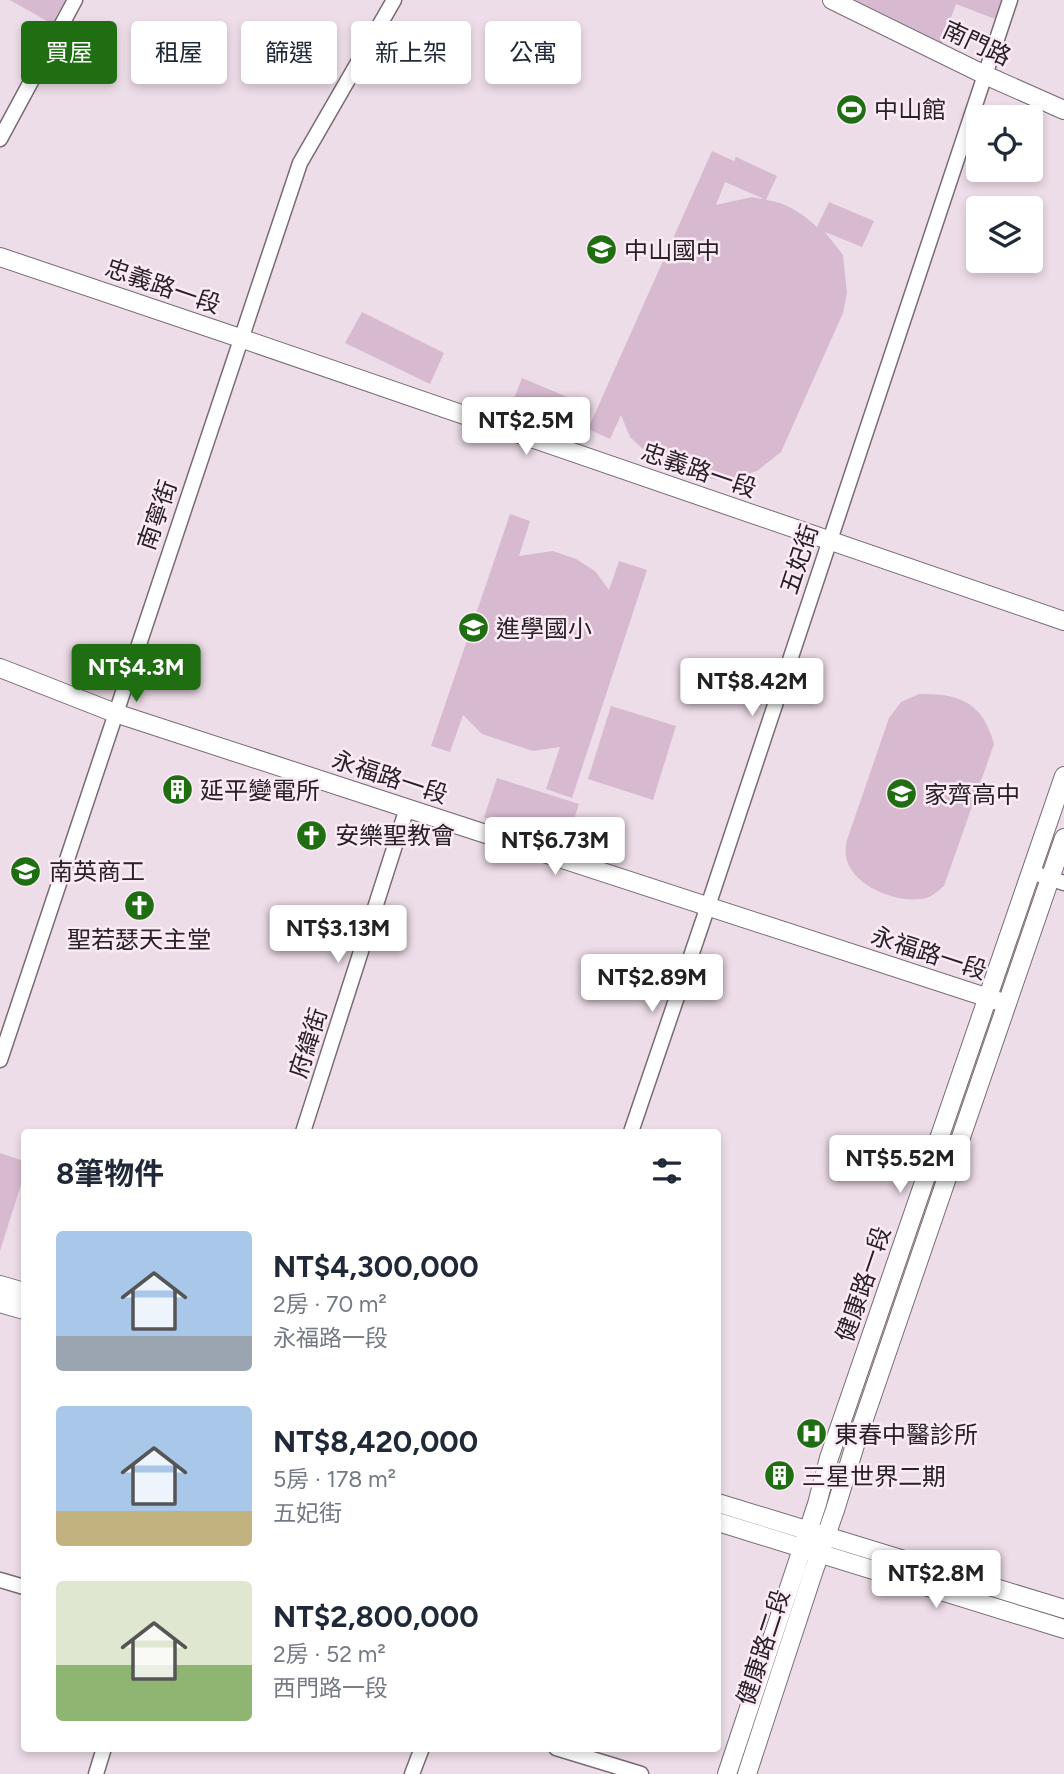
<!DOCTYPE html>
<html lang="zh-TW">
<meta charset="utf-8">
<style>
body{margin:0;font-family:Figtree,"Noto Sans TC",sans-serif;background:#f2f2f3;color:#1f2937;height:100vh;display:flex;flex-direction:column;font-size:26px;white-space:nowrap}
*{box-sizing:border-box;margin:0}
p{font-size:23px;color:#747a83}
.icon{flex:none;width:38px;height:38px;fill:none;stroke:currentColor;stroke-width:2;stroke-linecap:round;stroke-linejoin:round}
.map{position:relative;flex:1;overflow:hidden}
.details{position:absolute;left:21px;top:1129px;width:700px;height:623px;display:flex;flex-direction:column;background:#fff;border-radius:7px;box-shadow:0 4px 10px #0003}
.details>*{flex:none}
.banner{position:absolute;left:21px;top:21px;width:700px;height:63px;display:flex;gap:14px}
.tools{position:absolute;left:966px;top:105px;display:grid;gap:14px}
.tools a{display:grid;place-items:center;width:77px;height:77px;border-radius:7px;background:#fff;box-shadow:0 4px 10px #0003;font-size:35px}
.price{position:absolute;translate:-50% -60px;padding:0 16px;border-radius:7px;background:#fff;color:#222;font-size:23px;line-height:46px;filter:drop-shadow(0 2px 4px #0008)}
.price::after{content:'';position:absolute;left:50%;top:42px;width:21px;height:16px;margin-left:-10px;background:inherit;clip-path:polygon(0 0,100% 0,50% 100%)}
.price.current{background:#206e12;color:#fff}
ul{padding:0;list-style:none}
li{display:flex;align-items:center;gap:21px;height:175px;padding:0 35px}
li span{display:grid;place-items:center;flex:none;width:196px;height:140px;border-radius:7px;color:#555}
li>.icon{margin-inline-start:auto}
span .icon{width:84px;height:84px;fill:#fffc;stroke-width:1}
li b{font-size:30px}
h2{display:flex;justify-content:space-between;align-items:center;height:84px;padding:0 35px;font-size:30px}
.tag{padding:0 24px;border-radius:7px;background:#fff;box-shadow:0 4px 10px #0003;font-size:24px;line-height:63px}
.tag.current{background:#206e12;color:#fff}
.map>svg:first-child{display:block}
.green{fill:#d8bad0;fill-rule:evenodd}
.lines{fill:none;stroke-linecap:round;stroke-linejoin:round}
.minor-casing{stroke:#786b75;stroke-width:17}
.tertiary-casing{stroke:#786b75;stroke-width:20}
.minor{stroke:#fff;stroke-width:14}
.tertiary{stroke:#fff;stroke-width:18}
.labels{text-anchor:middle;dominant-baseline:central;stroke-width:5;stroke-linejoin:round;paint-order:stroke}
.street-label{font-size:24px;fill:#282226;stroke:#faeaf6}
.poi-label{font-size:24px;fill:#282226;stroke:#faeaf6;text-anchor:start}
</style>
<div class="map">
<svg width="1064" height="1774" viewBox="0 0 1064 1774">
<rect width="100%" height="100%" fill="#eddde8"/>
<path class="green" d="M10,0H65L52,24Z
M846,0H1001L995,19L956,4L939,51Z
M712,151L734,161L736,157L777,176L766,200C786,202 803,214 817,227L829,202L874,221L862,247L825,232L843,255L847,293L843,313L781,452L757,471L726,481L684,474L647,453L630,437L621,415L610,439L588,429ZM725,182L762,198V199L752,197L716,205Z
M362,312L444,353L430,384L345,343Z
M522,378L572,399L563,422L513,401Z
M510,514L530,521L519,556L553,551L576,559L595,571L609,590L619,561L647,570L572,798L546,789L560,747L533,751L482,734L463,715L450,752L431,746Z
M919,694C960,693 983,703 994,744L944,886C939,890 932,897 926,898C899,905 850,886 846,856C845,851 846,844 847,840L889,718L901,702Z
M611,706L676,726L653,800L588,779Z
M497,778L579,804L566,843L484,817Z
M0,1153L24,1161V1175L0,1251Z"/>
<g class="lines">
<defs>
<path id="minor" d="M0,139L75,0
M1031,872L1064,883
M0,1060L300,163L394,0
M303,1132L407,808
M631,1132L708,906L1010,0
M0,1580L24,1587
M556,1748L641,1774
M96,1774L104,1748
M412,1774L422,1748"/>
<path id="tertiary" d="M832,0L985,75L1064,110
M0,257L240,338L1064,621
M0,668L115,713L1007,1004
M0,1285L24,1292
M0,1303L24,1310
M718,1503L1064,1609
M718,1522L1064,1629
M727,1774L817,1504L829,1458L1064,776
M747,1774L813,1573L835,1510L855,1445L1064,838"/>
</defs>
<use href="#minor" class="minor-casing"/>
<use href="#tertiary" class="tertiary-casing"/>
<use href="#minor" class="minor"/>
<use href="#tertiary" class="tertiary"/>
</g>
<defs>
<symbol id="stadium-disc" viewBox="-11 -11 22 22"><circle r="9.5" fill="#206e12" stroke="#faeaf6"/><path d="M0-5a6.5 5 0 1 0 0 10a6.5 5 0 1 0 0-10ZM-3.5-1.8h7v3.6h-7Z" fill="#fff"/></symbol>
<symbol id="school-disc" viewBox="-11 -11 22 22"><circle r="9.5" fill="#206e12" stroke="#faeaf6"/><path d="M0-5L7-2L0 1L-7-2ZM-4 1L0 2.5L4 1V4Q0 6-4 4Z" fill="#fff"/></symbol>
<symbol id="building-disc" viewBox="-11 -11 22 22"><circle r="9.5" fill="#206e12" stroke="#faeaf6"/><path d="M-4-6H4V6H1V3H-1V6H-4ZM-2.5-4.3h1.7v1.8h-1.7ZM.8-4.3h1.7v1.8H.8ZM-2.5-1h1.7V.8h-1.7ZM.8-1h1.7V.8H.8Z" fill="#fff"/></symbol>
<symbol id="church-disc" viewBox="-11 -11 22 22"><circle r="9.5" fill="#206e12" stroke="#faeaf6"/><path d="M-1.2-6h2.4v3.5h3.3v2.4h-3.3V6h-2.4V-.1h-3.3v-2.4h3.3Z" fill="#fff"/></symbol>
<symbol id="university-disc" viewBox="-11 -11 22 22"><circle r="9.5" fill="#206e12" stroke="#faeaf6"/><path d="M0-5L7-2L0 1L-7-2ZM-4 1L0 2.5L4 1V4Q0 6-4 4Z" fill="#fff"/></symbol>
<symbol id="hospital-disc" viewBox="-11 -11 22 22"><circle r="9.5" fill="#206e12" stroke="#faeaf6"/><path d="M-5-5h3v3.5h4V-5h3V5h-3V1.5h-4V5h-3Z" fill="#fff"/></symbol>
</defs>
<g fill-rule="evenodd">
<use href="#stadium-disc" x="834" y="92" width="35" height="35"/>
<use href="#school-disc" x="584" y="232" width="35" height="35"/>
<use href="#school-disc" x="456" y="610" width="35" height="35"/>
<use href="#building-disc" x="160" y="772" width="35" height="35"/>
<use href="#school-disc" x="884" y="776" width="35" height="35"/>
<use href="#church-disc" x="294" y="818" width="35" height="35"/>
<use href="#university-disc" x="8" y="854" width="35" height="35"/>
<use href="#church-disc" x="122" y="888" width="35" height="35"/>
<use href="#hospital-disc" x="794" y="1416" width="35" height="35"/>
<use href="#building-disc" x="762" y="1458" width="35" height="35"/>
</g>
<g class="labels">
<g class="street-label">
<text transform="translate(977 43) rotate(25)">南門路</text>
<text transform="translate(163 286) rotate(19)">忠義路一段</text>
<text transform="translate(699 470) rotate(19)">忠義路一段</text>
<text transform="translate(157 515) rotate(-71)">南寧街</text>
<text transform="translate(799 559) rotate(-72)">五妃街</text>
<text transform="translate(390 777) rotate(18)">永福路一段</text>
<text transform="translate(929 953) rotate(18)">永福路一段</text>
<text transform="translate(308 1043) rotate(-72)">府緯街</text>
<text transform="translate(863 1284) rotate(-71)">健康路一段</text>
<text transform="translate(763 1647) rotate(-72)">健康路二段</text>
</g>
<g class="poi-label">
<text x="874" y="109">中山館</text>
<text x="624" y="250">中山國中</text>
<text x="496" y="628">進學國小</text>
<text x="200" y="790">延平變電所</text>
<text x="924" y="794">家齊高中</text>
<text x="335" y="835">安樂聖教會</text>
<text x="49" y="871">南英商工</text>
<text x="139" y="939" text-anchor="middle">聖若瑟天主堂</text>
<text x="834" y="1434">東春中醫診所</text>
<text x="802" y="1476">三星世界二期</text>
</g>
</g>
</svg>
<div class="tools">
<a><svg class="icon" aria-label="locate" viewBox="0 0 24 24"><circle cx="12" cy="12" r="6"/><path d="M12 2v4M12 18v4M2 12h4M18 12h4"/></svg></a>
<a><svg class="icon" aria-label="layers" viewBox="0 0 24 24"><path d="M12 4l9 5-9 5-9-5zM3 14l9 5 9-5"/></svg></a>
</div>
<b class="price" style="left:526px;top:457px">NT$2.5M</b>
<b class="price current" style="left:136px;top:704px">NT$4.3M</b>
<b class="price" style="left:752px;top:718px">NT$8.42M</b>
<b class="price" style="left:555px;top:877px">NT$6.73M</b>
<b class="price" style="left:338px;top:965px">NT$3.13M</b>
<b class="price" style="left:652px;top:1014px">NT$2.89M</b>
<b class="price" style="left:900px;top:1195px">NT$5.52M</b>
<b class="price" style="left:936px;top:1610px">NT$2.8M</b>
<div class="banner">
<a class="tag current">買屋</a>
<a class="tag">租屋</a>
<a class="tag">篩選</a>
<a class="tag">新上架</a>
<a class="tag">公寓</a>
</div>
<section class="details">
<h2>8筆物件<svg class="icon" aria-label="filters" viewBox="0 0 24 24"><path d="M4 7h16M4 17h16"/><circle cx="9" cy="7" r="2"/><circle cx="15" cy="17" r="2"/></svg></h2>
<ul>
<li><span style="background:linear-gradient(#a9c7e8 75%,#9aa5b1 0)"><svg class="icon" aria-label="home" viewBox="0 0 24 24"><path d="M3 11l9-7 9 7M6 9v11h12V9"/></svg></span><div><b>NT$4,300,000</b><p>2房 · 70 m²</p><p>永福路一段</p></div></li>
<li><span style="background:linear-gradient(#a9c7e8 75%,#c2b280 0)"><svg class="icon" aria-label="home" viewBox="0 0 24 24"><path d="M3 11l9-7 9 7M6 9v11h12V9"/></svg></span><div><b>NT$8,420,000</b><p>5房 · 178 m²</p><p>五妃街</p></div></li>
<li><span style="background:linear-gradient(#dfe7d0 60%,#8fb573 0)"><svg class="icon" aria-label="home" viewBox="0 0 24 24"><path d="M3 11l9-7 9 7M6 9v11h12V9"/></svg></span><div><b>NT$2,800,000</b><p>2房 · 52 m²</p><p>西門路一段</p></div></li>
</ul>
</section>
</div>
